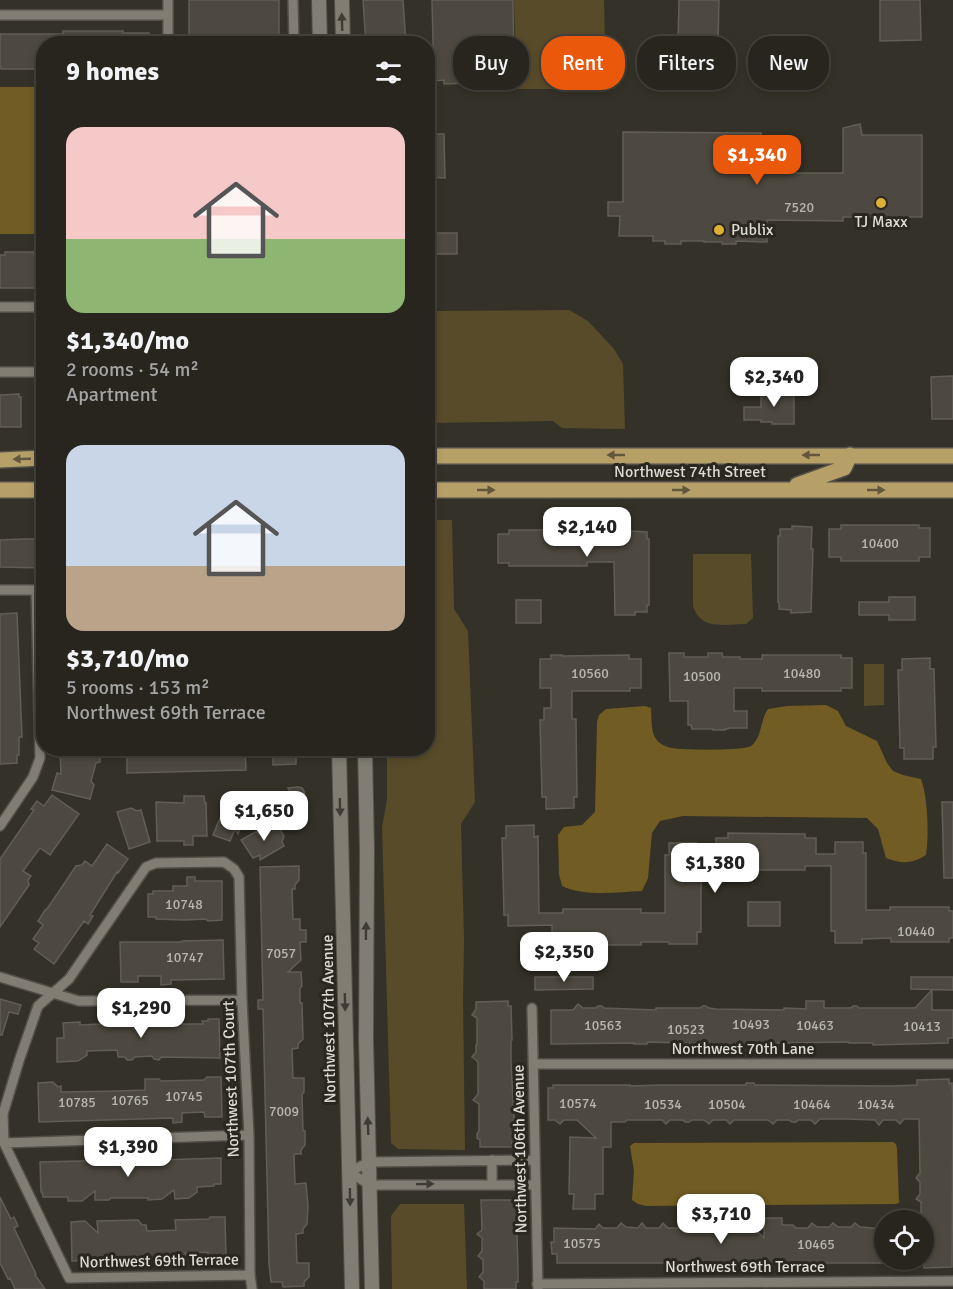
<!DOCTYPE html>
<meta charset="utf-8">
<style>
body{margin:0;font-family:Signika,sans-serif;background:#2f2d27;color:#f1f3f6;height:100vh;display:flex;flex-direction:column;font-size:22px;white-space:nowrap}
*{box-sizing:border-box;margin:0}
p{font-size:20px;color:#a4a5a4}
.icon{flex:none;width:33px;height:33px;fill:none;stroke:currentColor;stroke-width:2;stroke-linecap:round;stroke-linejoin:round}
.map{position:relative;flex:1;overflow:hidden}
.panel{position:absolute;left:36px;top:36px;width:399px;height:720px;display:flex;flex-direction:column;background:#27251e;border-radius:24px;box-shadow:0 3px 9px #0003,0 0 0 2px #43423c}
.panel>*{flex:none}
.guide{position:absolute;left:453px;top:36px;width:410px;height:54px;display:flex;gap:12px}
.tools{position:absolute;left:874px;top:1210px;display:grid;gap:12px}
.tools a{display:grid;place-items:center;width:60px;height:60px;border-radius:50%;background:#27251e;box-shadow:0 3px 9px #0003,0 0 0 2px #43423c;font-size:30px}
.price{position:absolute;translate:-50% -51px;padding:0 14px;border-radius:12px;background:#fff;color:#222;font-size:20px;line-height:39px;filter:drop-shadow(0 2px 3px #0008)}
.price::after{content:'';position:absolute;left:50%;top:36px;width:18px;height:14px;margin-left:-9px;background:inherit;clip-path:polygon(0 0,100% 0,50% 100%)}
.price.active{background:#ea580c;color:#fff}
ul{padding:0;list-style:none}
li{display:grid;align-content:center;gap:12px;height:318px;padding:0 30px}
li span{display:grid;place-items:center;height:186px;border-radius:18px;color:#555}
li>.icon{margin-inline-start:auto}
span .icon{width:108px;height:108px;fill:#fffc;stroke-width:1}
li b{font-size:26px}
h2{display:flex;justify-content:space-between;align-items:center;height:72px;padding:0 30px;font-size:26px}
.tag{padding:0 21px;border-radius:24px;background:#27251e;box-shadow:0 3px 9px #0003,0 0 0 2px #43423c;font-size:21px;line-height:54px}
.tag.active{background:#ea580c;color:#fff}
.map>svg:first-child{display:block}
.green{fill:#584b29}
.water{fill:#715c23}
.building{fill:#4d4940;stroke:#625e55;stroke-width:1.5}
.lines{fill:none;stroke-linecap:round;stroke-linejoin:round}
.minor-casing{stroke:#524f48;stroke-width:12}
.secondary-casing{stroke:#524f48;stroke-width:16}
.primary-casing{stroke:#524f48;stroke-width:18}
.minor{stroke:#817d73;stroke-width:9}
.secondary{stroke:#817d73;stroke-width:14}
.primary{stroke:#b6a067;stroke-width:15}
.oneway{fill:#403c34}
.oneway2{fill:#62573c}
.poi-dot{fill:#ddb133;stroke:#2a271f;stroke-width:2}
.labels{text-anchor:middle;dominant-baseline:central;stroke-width:6;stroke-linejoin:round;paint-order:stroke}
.number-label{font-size:14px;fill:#b8b6af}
.poi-label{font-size:16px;fill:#dcdad4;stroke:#2a271f}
.street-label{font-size:16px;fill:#dcdad4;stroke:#2a271f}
</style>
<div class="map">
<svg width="953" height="1289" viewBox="0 0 953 1289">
<rect width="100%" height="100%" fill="#343128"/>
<path class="green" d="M514,0H604L606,89H517Z
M569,310L588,321L614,349L623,364L625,429L562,428L553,421L428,423V311Z
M428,520H452L454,609L468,631L475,802L461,824L464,939L463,1000L465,1150L398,1149L391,1143L382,827L387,800V749L428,748Z
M693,554H751L753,618L746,624C725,624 701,631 693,606Z
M864,664H884V705L864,706Z
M400,1204H464L467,1289H392L391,1216Z"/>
<path class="water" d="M0,87H35L43,92V234H0Z
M826,705L838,711L846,726L877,741L887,763L893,771L903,775L921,779C928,798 929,835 926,855C912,864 901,864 886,858L878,829L867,818L683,816L660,821L652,833L648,878L642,891C616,892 586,897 562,886L559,874L558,835L564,827L582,825L595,812L597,722L599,715L606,709L645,706L651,708C652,719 650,736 660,743C663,745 669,748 672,748C683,750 743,751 751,746C762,738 760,720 768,709L787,706Z
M893,1142L896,1144L897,1149L899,1203L895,1204L646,1206L638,1204L632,1200L634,1171L630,1146L634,1143Z"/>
<path class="building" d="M189,0H279V44H189Z
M363,0H403L406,44H366Z
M432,0H513L514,71H504V82L444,84V80L434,81Z
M679,0H719L718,43L678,42Z
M880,0H920L921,40L880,41Z
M63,31H123V33H149V44H44V69H1V67H0V34H63Z
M860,124L862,135H922V217H843V221L767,220V242L736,241V244H722V242H704V241H681V244H665V241H653V236H619L620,216H608V202H623V132L761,133V173H843V128Z
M428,134H444L445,178L428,177Z
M428,233H457V254H428Z
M5,252H34V255H44V288H0V255H5Z
M953,376V419H932L931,377Z
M761,390H794V424H772V422H761V420H744V407H761Z
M19,394V397H21V427H0V395Z
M841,525H919V528H930V557H919V561H841V557H829V529H841Z
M792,526L812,527L811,549H813L811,612L791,613V610L779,609V602H778V536H780V529H792Z
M509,530H587V534H615V530L647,532V539H649V605H647V612H635V615H615L614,562H587V566H509V563H498V534H509Z
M22,539H44V568L0,567V540Z
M889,597H915V620H889V615H859V602H889Z
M516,600H541V623H516Z
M17,613L22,737H19V755H17V763L0,764V614Z
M669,653H684V657H708V653H722L723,657H740V659H762V655H841V658H852V688H841V691H762V688H734V711H747V728H728V729H725V730H713V729H692L691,725H688V701H670Z
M551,655H562V656L629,655V659H641V688H630V691H572V719H576L577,797H574V808L546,809V797H542L540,720H544V708H551V688H540V659H551Z
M930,658V669H934L936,747H933V759H904V748H900L898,670H902V659Z
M60,748H100V762L96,763L91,781L94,785L90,799L52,790L57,773L61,774Z
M127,748H245L246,770L127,773Z
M273,748H296V764L273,765Z
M298,787L302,788L304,791L305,801L294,798L288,788Z
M52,795L79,814L50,855L40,848L23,871L31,876L28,880L29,885L0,927V859L34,810L31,809L37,801L44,806Z
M232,795L245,800L242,809L248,812L238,834L235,829L230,841L213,835L228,799L229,800Z
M184,796H204L205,803H206L207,836H193V845H184V841H157L156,802L184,803Z
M942,802H953V878H944Z
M131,808L137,811L141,810L150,842L129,849L117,812Z
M277,824L284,836L282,842L284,846L260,860V855L253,858L241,840L257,831L258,834Z
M534,825V837L538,836L539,913H563V909H641V913H665V855H669V843H697V854H716V838H728V833L805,834V838H816V854H835V842H863V853H866V910H890V907H949V911H953V938H949V942H891V938L862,939V943H835V931H831V866H805V870H727V866H701V932H697V944H669V942H641V945H563V942H552V925L508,926V915H504L502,838H506V826Z
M107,844L128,859L118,873L117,872L90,915L93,916L88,924L84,921L54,964L34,949L39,943L33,939L43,925L38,921L45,910L47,909L76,866L82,865L85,861L92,866Z
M299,866V880L295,885V889H292L293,919H300V930H306V942H300L301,960L288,972H301L302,986L300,988V1003H302L303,1039L298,1044V1048L292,1049L293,1078H304V1092L302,1095L303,1131H305V1145L301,1150V1154H294L295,1184L306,1183L308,1206L307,1224L303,1229V1233L296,1234L297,1263H309V1277L304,1282V1286L283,1287L282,1282H271L269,1264L263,1009H258V1000H263L260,867Z
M187,877H195V881H222V920L208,921L206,919L185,920L156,919V917H148V894H153V891H173V886H187Z
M748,902H780V926H748Z
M223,940L224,979L171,980V984L161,985V976H138V982H121L120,942H181L182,941Z
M535,977H593V989L535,990Z
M911,977H953V990L911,989Z
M932,990V1010H953V1038H948V1043L873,1045V1043H849V1042L712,1044L648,1042L647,1044H634V1043L551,1044V1010H573L578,1004L583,1008H596L598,1006H602L604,1008L656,1010V1008H700L703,1006H706L709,1008L716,1009L784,1010V1008L806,1009V1001H824V1008H851L853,1006H857L859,1008H915Z
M0,999L21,1005L18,1014L9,1012L2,1035H0Z
M508,1001V1006H511L512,1040H511V1062L514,1118V1142H512V1147H480V1140L477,1138V1134L479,1131V1104L473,1100L478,1094V1062L472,1057L476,1052V1045H477V1018L472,1015L476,1009V1002Z
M170,1015H180V1024H203L202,1021H208V1019H219L220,1058L161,1057L159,1060L154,1059L152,1056L135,1057L132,1060H127L125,1057H118L117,1050L87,1051V1055L78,1061L57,1062V1038H64L63,1023L80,1022V1025L100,1024V1022L170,1020Z
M207,1077H221L222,1117H205L204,1112L182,1113V1122L173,1123V1118L39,1122L38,1083L53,1082L58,1087L61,1086V1092L118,1091L145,1090V1079H159L161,1081L204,1080Z
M949,1079V1084L952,1083L953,1101L952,1267L924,1268V1221H921V1202L916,1199L920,1194V1182L916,1178L920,1173L919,1119H904L900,1124L896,1120H883L879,1125L875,1120L848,1119H820L815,1124L811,1120H798L796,1122H792L789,1120H777L773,1124L768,1120H734L730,1124L726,1120H713L709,1124L704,1120H692L689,1122H685L683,1120H670L666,1124L662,1120H627L625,1122H611V1147H603V1194H595V1209H573L574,1194H569L570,1137L596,1138L577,1120H564L560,1124L555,1120H548V1088H553V1085H630V1086L660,1085H746V1083H754L755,1085L892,1086L917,1085V1080Z
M121,1156H130V1161L221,1158V1184H214V1186L197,1187V1192L189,1198L175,1199L174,1190L162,1199L148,1200V1198H111L109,1200H95V1191L82,1201H68V1197H43L42,1192H41L40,1162L121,1160Z
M0,1197L11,1219L14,1217L18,1226L14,1228L36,1274L35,1275L45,1289H15L10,1278L8,1279L0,1263Z
M481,1200H516L518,1268V1282H516V1289H484V1281L479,1277L483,1272V1260L478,1256L482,1251V1238L477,1234L482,1230Z
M210,1217H225L226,1257H208V1252L185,1253L186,1262H177V1258H157L72,1261L71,1222L85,1221L98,1233L97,1221L138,1220L142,1225H146L147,1231L176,1230L175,1220L209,1219Z
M764,1218H782V1225H793L796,1228H808L812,1223L817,1227H829L833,1223L838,1227H851L855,1223L860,1227L885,1229V1263H557V1254H552L551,1242H554V1228L595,1229L599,1224L603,1228H617L621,1223L626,1227L638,1228L642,1223L646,1228H659L663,1223L668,1228H680L684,1223L689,1228H702L706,1223L711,1228H724L727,1223L732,1228H744L749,1223L764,1238Z"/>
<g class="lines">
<defs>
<path id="minor" d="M293,0L294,44
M0,15H168
M168,44V0
M0,307H44
M42,307L44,394
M0,372H43
M0,590H44
M0,826L33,777L40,758L36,590
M0,977L79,1001L242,1000
M532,1008L538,1289
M533,1064H953
M4,1143L249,1135
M492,1160V1184
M349,1172L370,1185H536
M349,1172L369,1162L535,1160
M250,1275L69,1278L4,1143L3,1114L19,1061L38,1006L69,979L146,867L156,863L224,862L234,869L239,877L242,1000L249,1135L250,1275L252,1289
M537,1284L953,1281"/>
<path id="secondary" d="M319,0L320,44
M342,0L343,44
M339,748L352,1289
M365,748L367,850L366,1039L372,1289"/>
<path id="primary" d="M428,456H953
M0,460L44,458
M797,485L844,468L850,455
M0,490H44
M428,490H953"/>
</defs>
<use href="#minor" class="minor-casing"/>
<use href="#secondary" class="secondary-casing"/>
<use href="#primary" class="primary-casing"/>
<use href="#minor" class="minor"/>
<use href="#secondary" class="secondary"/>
<use href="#primary" class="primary"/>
</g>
<defs><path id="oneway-solid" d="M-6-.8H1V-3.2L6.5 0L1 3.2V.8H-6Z" transform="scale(1.5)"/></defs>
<g class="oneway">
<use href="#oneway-solid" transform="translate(342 22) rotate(-92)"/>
<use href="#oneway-solid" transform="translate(340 807) rotate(89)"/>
<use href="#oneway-solid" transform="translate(366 931) rotate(-89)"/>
<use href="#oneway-solid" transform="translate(345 1002) rotate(89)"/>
<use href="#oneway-solid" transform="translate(368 1126) rotate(-92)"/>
<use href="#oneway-solid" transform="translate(425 1184) rotate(-1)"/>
<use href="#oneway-solid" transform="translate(350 1197) rotate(89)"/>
</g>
<g class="oneway2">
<use href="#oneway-solid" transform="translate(616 455) rotate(180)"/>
<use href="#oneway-solid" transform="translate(811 455) rotate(-180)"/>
<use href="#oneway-solid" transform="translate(22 459) rotate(178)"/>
<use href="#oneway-solid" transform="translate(486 490)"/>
<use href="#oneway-solid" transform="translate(681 490)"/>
<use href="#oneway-solid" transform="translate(876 490)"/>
</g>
<g class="poi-dot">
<circle cx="881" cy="203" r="6"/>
<circle cx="719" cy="230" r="6"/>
</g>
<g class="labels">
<g class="number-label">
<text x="799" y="207">7520</text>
<text x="880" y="543">10400</text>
<text x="590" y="673">10560</text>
<text x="802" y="673">10480</text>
<text x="702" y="676">10500</text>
<text x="184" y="904">10748</text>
<text x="916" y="931">10440</text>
<text x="281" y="953">7057</text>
<text x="185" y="957">10747</text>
<text x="751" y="1024">10493</text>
<text x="603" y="1025">10563</text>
<text x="815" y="1025">10463</text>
<text x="922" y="1026">10413</text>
<text x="686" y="1029">10523</text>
<text x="184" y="1096">10745</text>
<text x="130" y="1100">10765</text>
<text x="77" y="1102">10785</text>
<text x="578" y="1103">10574</text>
<text x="663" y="1104">10534</text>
<text x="727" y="1104">10504</text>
<text x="812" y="1104">10464</text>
<text x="876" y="1104">10434</text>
<text x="284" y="1111">7009</text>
<text x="582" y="1243">10575</text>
<text x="816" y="1244">10465</text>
</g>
<g class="poi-label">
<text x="881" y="222">TJ Maxx</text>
<text x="731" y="230" text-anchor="start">Publix</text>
</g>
<g class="street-label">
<text x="690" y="472">Northwest 74th Street</text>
<text transform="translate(329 1019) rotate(-91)">Northwest 107th Avenue</text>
<text x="743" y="1049">Northwest 70th Lane</text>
<text transform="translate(231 1079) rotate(-92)">Northwest 107th Court</text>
<text transform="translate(520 1149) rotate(-91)">Northwest 106th Avenue</text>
<text transform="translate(159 1261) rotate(-1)">Northwest 69th Terrace</text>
<text x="745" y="1267">Northwest 69th Terrace</text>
</g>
</g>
</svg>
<div class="tools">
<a><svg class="icon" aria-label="locate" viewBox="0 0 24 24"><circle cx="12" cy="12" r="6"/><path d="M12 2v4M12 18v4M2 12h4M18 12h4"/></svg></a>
</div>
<b class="price active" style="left:757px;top:186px">$1,340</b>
<b class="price" style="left:774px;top:408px">$2,340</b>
<b class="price" style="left:587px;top:558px">$2,140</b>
<b class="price" style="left:264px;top:842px">$1,650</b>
<b class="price" style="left:715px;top:894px">$1,380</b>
<b class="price" style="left:564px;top:983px">$2,350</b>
<b class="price" style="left:141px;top:1039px">$1,290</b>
<b class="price" style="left:128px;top:1178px">$1,390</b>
<b class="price" style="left:721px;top:1245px">$3,710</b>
<div class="guide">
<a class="tag">Buy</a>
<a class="tag active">Rent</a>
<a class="tag">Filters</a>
<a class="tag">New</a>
</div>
<section class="panel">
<h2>9 homes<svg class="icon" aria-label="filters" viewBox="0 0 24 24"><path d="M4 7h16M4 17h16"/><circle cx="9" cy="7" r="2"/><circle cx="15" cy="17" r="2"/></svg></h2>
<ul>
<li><span style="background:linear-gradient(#f6c9c9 60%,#8fb573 0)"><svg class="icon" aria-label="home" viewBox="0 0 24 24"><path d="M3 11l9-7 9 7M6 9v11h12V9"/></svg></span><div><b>$1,340/mo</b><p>2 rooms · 54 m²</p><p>Apartment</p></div></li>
<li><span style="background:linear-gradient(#c9d6e8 65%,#b9a48a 0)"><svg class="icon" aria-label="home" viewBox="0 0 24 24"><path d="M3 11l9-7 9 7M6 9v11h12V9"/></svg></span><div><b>$3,710/mo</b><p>5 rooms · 153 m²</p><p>Northwest 69th Terrace</p></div></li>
</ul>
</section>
</div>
